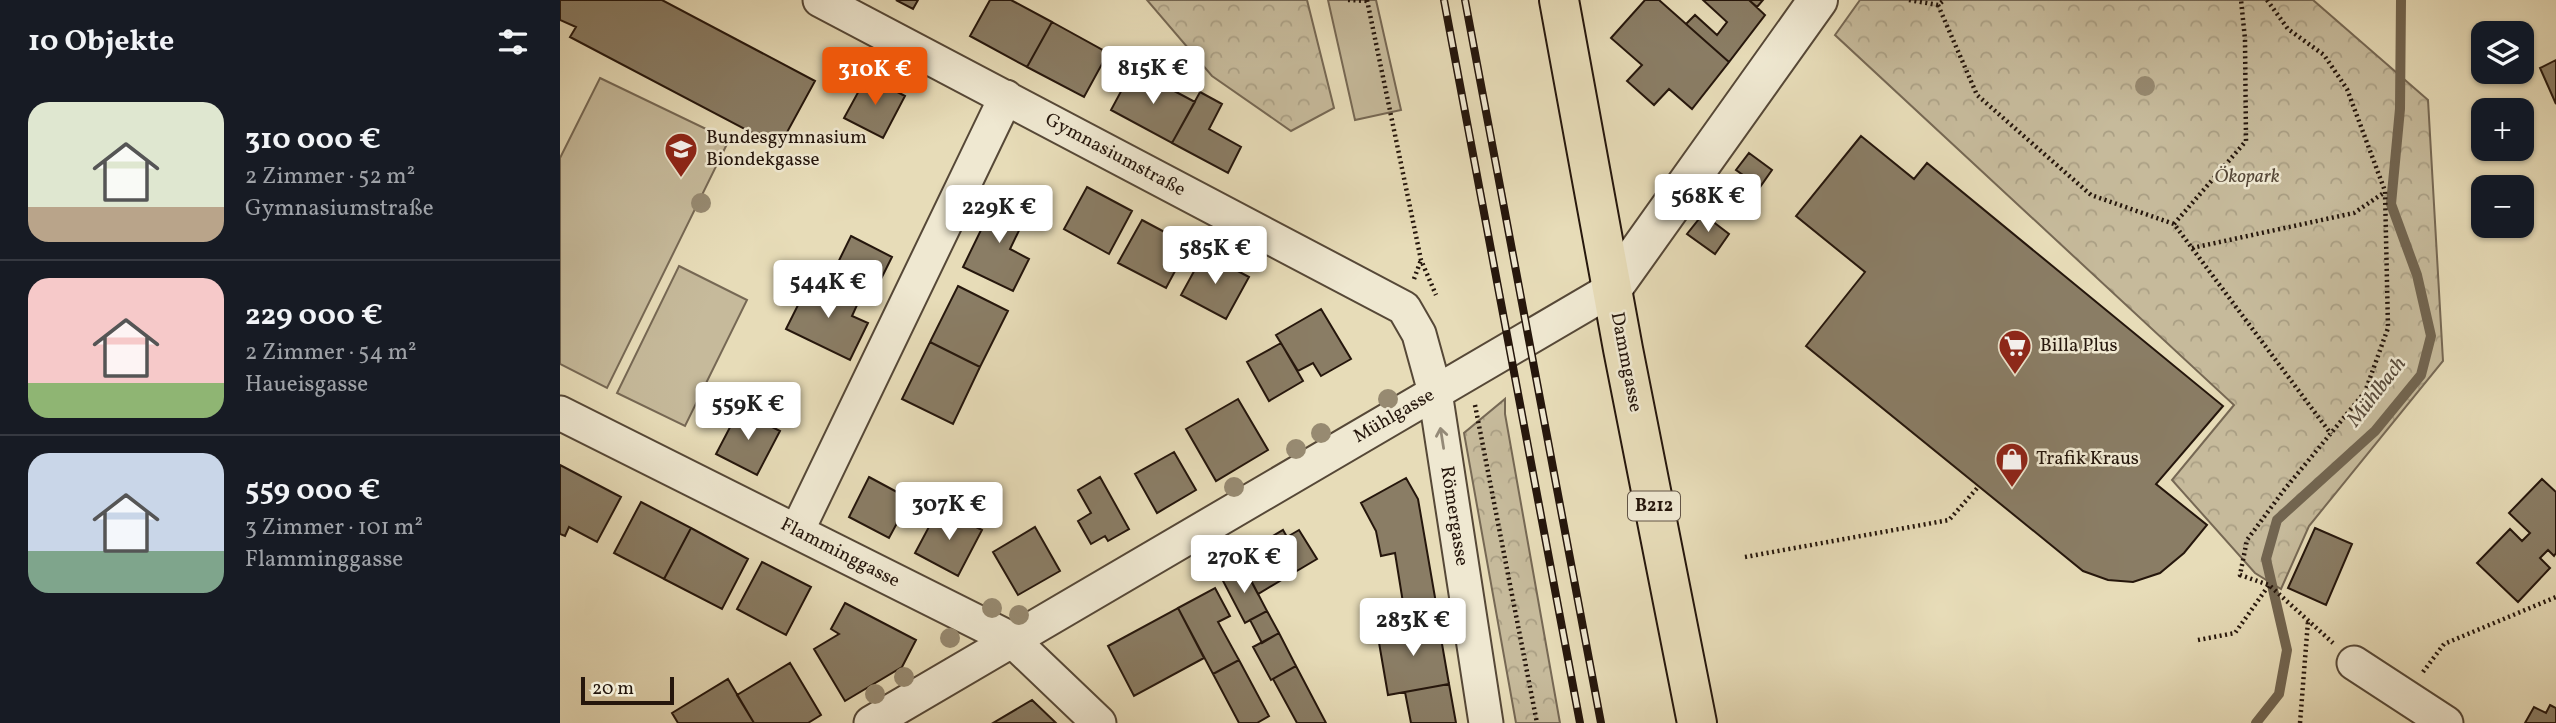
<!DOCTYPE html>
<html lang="de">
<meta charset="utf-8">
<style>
body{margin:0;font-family:Vollkorn,serif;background:#242831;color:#f1f3f6;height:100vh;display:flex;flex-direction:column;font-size:26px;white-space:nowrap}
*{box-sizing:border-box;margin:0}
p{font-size:23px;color:#9ea1a6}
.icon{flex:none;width:38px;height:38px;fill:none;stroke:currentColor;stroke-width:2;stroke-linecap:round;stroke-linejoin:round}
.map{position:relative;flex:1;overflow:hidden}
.details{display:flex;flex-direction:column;background:#171b24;width:560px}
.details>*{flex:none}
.tools{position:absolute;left:1911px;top:21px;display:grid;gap:14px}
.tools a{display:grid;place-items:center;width:63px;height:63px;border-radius:14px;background:#171b24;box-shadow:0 2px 5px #0004;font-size:35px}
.scale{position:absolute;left:21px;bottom:18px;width:93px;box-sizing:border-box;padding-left:7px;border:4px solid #25160c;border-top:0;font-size:19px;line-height:24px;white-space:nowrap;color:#25160c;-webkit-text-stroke:5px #efe8d1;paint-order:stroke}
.price{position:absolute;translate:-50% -60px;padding:0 16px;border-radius:7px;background:#fff;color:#222;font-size:23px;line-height:46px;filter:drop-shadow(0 2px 4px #0008)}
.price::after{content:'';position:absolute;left:50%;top:42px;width:21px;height:16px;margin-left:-10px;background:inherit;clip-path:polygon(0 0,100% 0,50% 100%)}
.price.current{background:#ea580c;color:#fff}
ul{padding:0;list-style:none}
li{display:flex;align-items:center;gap:21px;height:175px;padding:0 28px}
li+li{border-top:2px solid #363941}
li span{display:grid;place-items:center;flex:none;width:196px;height:140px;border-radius:21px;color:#555}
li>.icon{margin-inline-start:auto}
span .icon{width:84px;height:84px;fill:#fffc;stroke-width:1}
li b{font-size:30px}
h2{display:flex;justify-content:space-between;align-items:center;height:84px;padding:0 28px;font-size:30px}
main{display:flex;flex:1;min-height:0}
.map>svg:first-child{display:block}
.green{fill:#c6ba9b;stroke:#766854;stroke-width:2}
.forest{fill:url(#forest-crowns);stroke:#766854;stroke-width:2}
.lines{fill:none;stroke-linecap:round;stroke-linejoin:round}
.stream{stroke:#726550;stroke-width:10}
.building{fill:#8a7d65;stroke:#25160c;stroke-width:2}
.minor-casing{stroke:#564837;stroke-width:37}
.tertiary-casing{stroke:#564837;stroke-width:42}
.primary-casing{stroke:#25160c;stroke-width:42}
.path{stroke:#25160c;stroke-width:4.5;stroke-dasharray:2 3.5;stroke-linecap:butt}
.minor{stroke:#efe8d1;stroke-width:33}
.tertiary{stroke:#efe8d1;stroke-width:38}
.primary{stroke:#e7dcb8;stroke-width:38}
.rail-casing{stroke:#25160c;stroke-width:8}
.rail{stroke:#efe8d1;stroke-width:5;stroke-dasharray:16;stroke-linecap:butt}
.tree{fill:#978a71}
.oneway{stroke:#948a78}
.labels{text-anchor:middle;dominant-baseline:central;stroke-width:5;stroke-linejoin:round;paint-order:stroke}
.shield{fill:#efe8d1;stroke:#625547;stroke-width:2}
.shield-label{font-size:18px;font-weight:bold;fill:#25160c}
.poi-label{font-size:19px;fill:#25160c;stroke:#efe8d1;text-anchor:start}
.street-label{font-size:19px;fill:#25160c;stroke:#efe8d1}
.park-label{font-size:19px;font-style:italic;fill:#554737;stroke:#efe8d1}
.water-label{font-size:21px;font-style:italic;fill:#584a3a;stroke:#efe8d1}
</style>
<main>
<section class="details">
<h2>10 Objekte<svg class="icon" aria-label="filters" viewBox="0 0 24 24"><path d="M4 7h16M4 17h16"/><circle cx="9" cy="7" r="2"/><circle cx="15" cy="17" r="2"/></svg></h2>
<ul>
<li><span style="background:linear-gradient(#dfe7d0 75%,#b9a48a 0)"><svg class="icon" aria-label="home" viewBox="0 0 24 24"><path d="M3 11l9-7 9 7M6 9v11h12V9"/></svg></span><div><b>310 000 €</b><p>2 Zimmer · 52 m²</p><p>Gymnasiumstraße</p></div></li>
<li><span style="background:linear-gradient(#f6c9c9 75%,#8fb573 0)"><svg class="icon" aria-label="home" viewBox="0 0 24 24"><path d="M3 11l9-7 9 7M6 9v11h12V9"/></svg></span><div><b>229 000 €</b><p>2 Zimmer · 54 m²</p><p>Haueisgasse</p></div></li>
<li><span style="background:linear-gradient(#c9d6e8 70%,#7fa58c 0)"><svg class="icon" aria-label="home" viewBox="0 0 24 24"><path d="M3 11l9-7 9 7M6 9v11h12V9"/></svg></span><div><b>559 000 €</b><p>3 Zimmer · 101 m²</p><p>Flamminggasse</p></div></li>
</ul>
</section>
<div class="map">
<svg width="1996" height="723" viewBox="0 0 1996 723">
<defs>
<pattern id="forest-crowns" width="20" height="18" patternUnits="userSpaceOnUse" patternTransform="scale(1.75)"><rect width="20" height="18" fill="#c6ba9b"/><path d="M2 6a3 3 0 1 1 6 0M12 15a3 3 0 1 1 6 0" fill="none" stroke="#aa9f84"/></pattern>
</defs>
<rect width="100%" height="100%" fill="#e7dcb8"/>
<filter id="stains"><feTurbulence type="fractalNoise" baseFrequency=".00286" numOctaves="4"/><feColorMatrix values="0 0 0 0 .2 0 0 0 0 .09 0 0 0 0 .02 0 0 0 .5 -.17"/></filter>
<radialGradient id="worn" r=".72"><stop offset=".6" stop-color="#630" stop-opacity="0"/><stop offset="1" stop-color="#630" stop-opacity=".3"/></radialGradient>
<path class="green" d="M768,0H816L841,110L795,120Z
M40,78L169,140L47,388L0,364V158Z
M119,266L187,300L125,426L57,393Z"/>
<path class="forest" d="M587,0H747L774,108L731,131L652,76Z
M1300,0H1753L1868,100L1883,361L1749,526L1721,589L1695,573L1612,480L1674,405L1275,35Z
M945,399V414L1000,723H956L904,433Z"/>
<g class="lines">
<path class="stream" d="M1696,723L1719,694L1727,650L1706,559L1717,520L1815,431L1861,375L1871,336L1857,275L1831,204L1840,109L1841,0"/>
</g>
<path class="building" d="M0,0H102L255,81L219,147L10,37L16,27L0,20Z
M336,0H358L353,9Z
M430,0H451L492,22L467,67L410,36Z
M1085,0H1099L1169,62L1132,109L1109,89L1094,105L1067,81L1082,65L1051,38Z
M1143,0H1189L1205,15L1169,62L1126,24L1135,15L1157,35L1167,22Z
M1189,0H1203L1197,7Z
M492,22L548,53L524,97L467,67Z
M1996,60V104L1980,68Z
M573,69L635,102L612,143L551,110Z
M307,76L345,96L323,138L284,118Z
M640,92L662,104L649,129L681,147L668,173L612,143Z
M1301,136L1354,179L1367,163L1663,406L1596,484L1647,525L1624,553L1600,573L1573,582L1548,580L1523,571L1246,346L1305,272L1236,216Z
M1189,153L1212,170L1200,187L1176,170Z
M527,187L572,211L549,254L504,229Z
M438,195L469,210L450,249L469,259L453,291L403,267Z
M1143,214L1169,234L1155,254L1127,234Z
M582,220L629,245L606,288L558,263Z
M291,236L332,257L318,285L302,278L292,299L266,287Z
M644,253L689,277L666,319L621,295Z
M251,279L298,303L292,316L308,323L290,360L226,329Z
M398,286L448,311L420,367L370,342Z
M761,309L791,359L761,376L753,363L738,371L716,335Z
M370,342L420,367L393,424L342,399Z
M721,343L743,381L709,401L687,362Z
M678,399L708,450L656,481L626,429Z
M179,410L220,431L197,475L156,454Z
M614,452L636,490L597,513L575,474Z
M0,465L61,497L37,542L9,527L5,536L0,534Z
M309,477L350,499L329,538L289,517Z
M540,477L569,529L548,541L545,536L531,544L518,521L531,513L518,490Z
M846,478L858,499L877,609L845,615L835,553L821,556L816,531L801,503Z
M1982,479L1996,492V553L1994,556L1988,550L1980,558L1990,568L1958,602L1917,563L1950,529L1962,541L1970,533L1949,513Z
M81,502L131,528L104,579L54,553Z
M379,508L422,530L398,576L355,553Z
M475,527L500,571L458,595L433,552Z
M131,528L188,559L162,609L104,579Z
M1755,528L1792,544L1766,605L1728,588Z
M723,530L727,537L739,530L757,559L698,594L681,562L704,548L701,543Z
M202,562L251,587L226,635L177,609Z
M684,567L707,611L685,623L662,579Z
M655,588L670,616L658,622L679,660L653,674L618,608Z
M285,603L356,640L342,667L285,701L254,649L279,634L271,629Z
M618,608L644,658L574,696L548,646Z
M707,611L719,633L702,643L690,620Z
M878,621L889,684L828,695L817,631Z
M719,633L736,666L711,680L693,647Z
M679,660L709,716L697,723H679L653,674Z
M230,663L261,715L248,723H194L177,695Z
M736,666L766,723H737L713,679Z
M168,679L194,723H118L112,713Z
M889,684L896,723H851L845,692Z
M472,700L496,723H433Z
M1990,705L1996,708V723H1965L1974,707L1986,713Z"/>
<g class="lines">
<defs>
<path id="minor" d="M260,0L844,308L859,334L875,392L926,723
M0,413L451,639L539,723
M237,531L446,97
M1794,663L1886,723
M311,723L1052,289"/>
<path id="tertiary" d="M1052,289L1258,0"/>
<path id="primary" d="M999,0L1063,349L1137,723"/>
</defs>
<use href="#minor" class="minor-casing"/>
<use href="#tertiary" class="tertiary-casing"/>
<use href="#primary" class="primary-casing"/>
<path class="path" d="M788,0L808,1
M807,0L861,260L876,295
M1349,0L1378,5L1384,0
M1707,0L1728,29L1764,55L1787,89L1825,191L1828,328L1805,392L1724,490L1687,540L1680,575L1709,585L1773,643
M1378,5L1417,95L1531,195L1614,224L1771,434
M1614,224L1686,141L1685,39L1681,0
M1632,248L1794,213L1825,192
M854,279L861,260
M915,405L977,723
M1185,557L1389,520L1419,486
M1638,640L1675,633L1709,585
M1863,672L1884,644L1996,597
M1740,723L1748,621"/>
<use href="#minor" class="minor"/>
<use href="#tertiary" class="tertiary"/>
<use href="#primary" class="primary"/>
<defs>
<path id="rail" d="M884,0L1020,723
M905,0L1041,723"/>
</defs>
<use href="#rail" class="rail-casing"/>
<use href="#rail" class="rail"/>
</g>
<g class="tree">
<circle cx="1585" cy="86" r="10"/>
<circle cx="141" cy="203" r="10"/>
<circle cx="828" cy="399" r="10"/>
<circle cx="761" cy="433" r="10"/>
<circle cx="736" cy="449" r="10"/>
<circle cx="674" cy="487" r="10"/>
<circle cx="432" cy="608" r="10"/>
<circle cx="459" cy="615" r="10"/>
<circle cx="390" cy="638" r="10"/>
<circle cx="344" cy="677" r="10"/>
<circle cx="315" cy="694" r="10"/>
</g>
<defs><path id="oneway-shaft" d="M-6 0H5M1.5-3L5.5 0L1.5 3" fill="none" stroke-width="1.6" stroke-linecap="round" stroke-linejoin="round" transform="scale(1.75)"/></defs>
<use class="oneway" href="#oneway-shaft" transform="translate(882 438) rotate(-99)"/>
<defs>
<symbol id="school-pin" viewBox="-11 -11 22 30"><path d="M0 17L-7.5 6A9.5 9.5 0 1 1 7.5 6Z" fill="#8f2418" stroke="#efe8d1"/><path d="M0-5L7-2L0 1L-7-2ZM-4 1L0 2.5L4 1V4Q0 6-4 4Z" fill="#fff"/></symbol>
<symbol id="supermarket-pin" viewBox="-11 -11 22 30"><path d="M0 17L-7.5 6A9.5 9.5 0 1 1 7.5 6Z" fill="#8f2418" stroke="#efe8d1"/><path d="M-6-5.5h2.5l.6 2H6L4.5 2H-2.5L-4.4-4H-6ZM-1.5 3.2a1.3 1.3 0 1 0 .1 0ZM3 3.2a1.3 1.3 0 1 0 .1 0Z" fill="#fff"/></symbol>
<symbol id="shop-pin" viewBox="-11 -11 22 30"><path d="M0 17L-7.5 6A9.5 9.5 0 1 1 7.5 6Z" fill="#8f2418" stroke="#efe8d1"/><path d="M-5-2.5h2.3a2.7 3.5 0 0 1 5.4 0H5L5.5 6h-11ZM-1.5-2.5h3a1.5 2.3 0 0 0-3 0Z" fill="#fff"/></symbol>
</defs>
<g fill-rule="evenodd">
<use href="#school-pin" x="102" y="130" width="38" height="52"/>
<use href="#supermarket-pin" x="1436" y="327" width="38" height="52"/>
<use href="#shop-pin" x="1433" y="440" width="38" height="52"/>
</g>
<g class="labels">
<rect class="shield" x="1068" y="491.5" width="52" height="29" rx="5"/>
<g class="shield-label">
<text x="1094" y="506">B212</text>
</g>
<g class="poi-label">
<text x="146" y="138">Bundesgymnasium<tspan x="146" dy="22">Biondekgasse</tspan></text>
<text x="1480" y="346">Billa Plus</text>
<text x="1476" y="459">Trafik Kraus</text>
</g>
<g class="street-label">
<text transform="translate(555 155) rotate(28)">Gymnasiumstraße</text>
<text transform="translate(1066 362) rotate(79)">Dammgasse</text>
<text transform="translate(834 416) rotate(-30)">Mühlgasse</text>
<text transform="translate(894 516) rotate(81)">Römergasse</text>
<text transform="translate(280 553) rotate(27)">Flamminggasse</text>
</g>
<g class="park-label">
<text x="1687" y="177">Ökopark</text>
</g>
<g class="water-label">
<text transform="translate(1817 392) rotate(-52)">Mühlbach</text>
</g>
</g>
<rect width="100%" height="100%" filter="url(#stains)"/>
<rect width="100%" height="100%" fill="url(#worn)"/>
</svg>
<div class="tools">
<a><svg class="icon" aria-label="layers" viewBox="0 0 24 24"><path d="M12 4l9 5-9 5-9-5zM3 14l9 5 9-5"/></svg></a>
<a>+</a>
<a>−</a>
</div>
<div class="scale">20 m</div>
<b class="price" style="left:593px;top:106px">815K €</b>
<b class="price current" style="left:315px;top:107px">310K €</b>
<b class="price" style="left:1148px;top:234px">568K €</b>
<b class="price" style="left:439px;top:245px">229K €</b>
<b class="price" style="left:655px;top:286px">585K €</b>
<b class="price" style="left:268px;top:320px">544K €</b>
<b class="price" style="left:188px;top:442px">559K €</b>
<b class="price" style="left:389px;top:542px">307K €</b>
<b class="price" style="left:684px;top:595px">270K €</b>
<b class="price" style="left:853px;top:658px">283K €</b>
</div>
</main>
